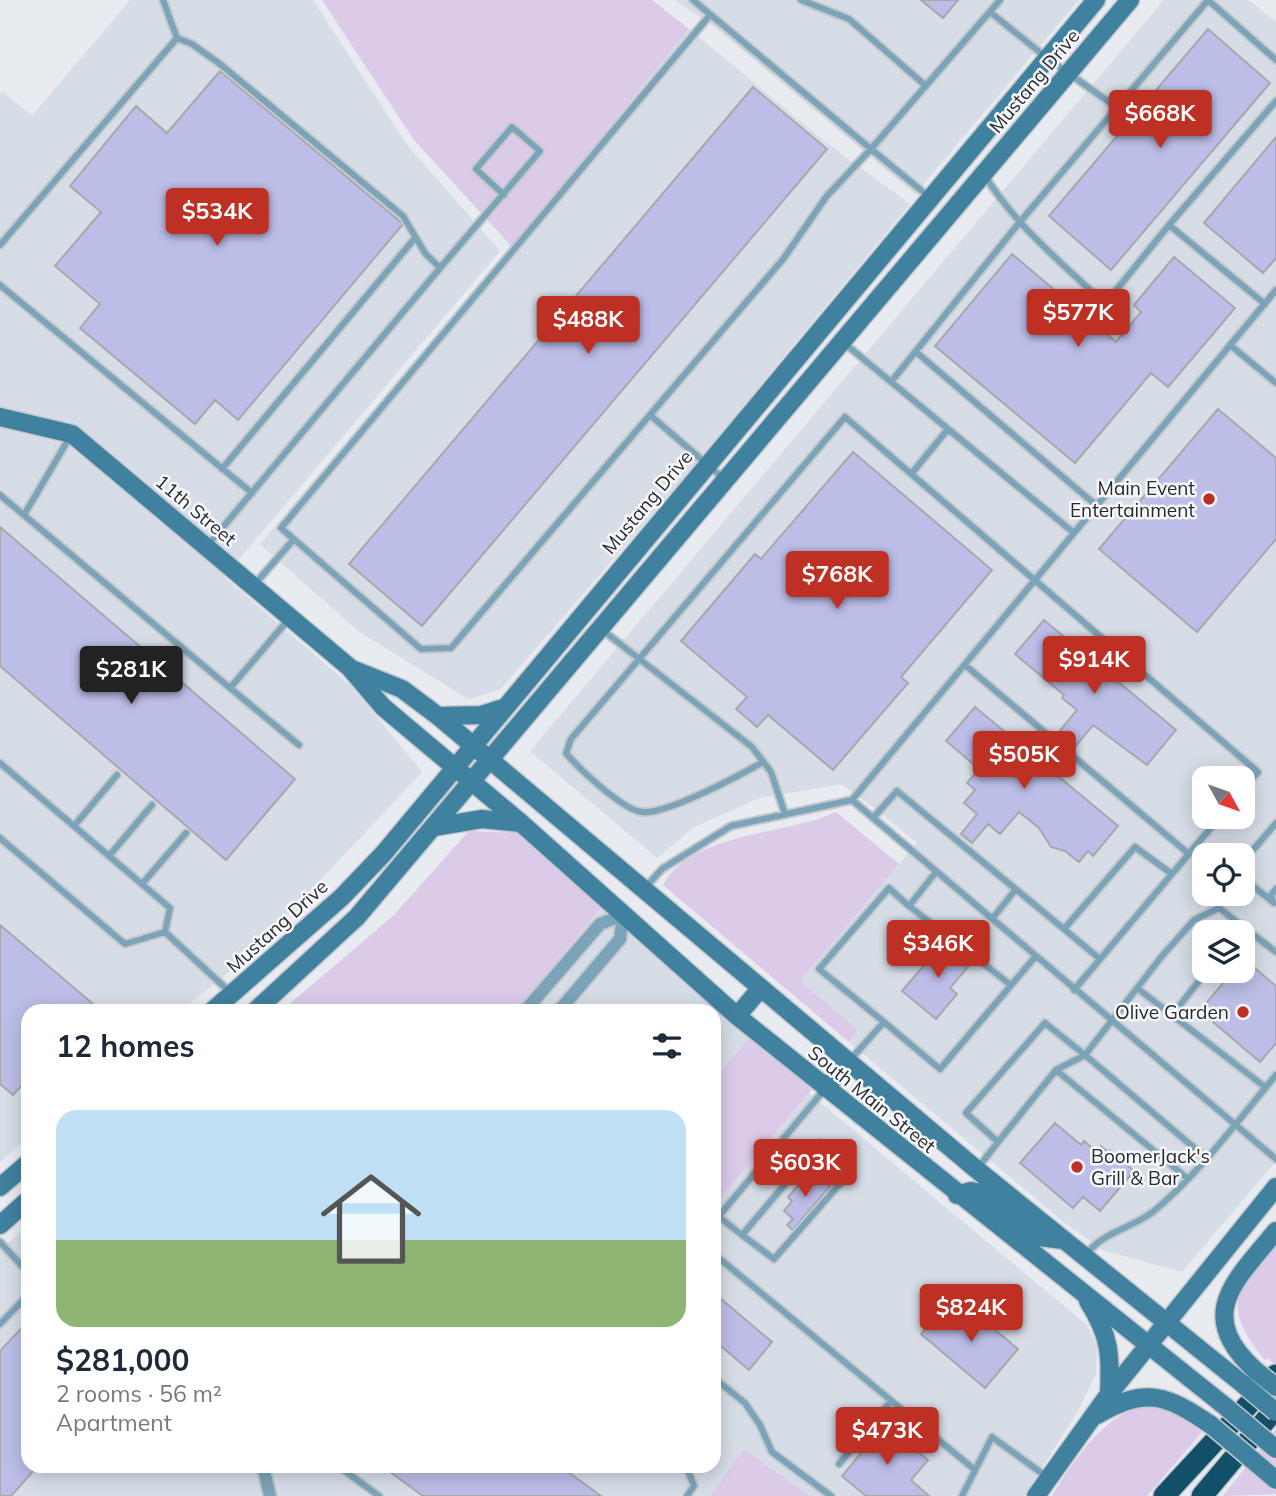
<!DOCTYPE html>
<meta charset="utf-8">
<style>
body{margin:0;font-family:Mulish,sans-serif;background:#f6f6f7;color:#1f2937;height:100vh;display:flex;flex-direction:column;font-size:26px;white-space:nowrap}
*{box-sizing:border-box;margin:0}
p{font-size:23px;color:#747a83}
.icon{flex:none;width:38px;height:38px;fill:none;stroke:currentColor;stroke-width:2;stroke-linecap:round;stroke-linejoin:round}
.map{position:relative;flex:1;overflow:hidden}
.panel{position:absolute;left:21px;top:1004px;width:700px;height:469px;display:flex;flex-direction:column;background:#fff;border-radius:21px;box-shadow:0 4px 18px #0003}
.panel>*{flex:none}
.needle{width:46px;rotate:130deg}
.fabs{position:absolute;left:1192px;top:766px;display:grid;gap:14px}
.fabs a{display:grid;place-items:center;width:63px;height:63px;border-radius:14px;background:#fff;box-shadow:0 4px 18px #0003;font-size:35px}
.price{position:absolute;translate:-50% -60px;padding:0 16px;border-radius:7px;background:#bd3023;color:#fff;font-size:23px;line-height:46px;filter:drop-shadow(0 2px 4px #0008)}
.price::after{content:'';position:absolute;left:50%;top:42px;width:21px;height:16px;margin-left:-10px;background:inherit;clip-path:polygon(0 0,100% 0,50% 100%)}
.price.on{background:#222;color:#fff}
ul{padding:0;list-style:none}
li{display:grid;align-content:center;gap:14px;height:371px;padding:0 35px}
li span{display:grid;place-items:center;height:217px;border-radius:21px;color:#555}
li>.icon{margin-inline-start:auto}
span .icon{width:126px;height:126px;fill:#fffc;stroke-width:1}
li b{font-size:30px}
h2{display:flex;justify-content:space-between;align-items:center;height:84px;padding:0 35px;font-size:30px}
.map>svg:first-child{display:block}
.built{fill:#d6dde7;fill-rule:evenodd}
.green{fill:#dbcae8}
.building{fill:#bcbee8;stroke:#a8a8ac;stroke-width:2}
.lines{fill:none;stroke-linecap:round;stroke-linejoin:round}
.lane-casing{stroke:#c5c8cc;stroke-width:10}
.street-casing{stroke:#c5c8cc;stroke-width:16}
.secondary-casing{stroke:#c5c8cc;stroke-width:21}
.highway-casing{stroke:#c5c8cc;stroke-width:24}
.lane{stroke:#7ba4b9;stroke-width:6}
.street{stroke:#7ba4b9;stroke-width:12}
.secondary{stroke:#4081a0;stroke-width:18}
.highway{stroke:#124f68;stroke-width:21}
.secondary-bridge-casing{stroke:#c5c8cc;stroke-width:21;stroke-linecap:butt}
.secondary-bridge{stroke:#4081a0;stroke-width:18}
.poi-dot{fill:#bd3023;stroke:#f6f8fc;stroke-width:2.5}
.labels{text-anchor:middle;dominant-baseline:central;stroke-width:5;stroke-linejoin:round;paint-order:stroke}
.street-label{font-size:19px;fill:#28292b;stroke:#f6f8fc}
.poi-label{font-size:19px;fill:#28292b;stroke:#f6f8fc;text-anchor:end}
</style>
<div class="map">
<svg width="1276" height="1496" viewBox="0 0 1276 1496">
<rect width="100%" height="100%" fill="#e8ebef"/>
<path class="built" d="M130,0H313L407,145L500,251L224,577L352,687L422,772L250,955L180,1011L28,1012V1138L0,1162V93L2,91L32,116Z
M675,0H1079L915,194L717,29Z
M1164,0H1249L1276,22V1161L1182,1272L1102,1250L1060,1219L849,1042L858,1030L799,981L917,843L865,801L841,784L760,798L694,827L657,858L530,751ZM1204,779H1242V817H1204ZM1204,856H1242V894H1204ZM1204,933H1242V971H1204Z
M689,29L828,144L910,204L681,481L500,690L468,699L358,631L260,544L512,247Z
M601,907L751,1036L714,1079V1012H519Z
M809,1093L1087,1325L1097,1346L1096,1374L1078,1411L1024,1496H809L744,1450L710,1496H0V1251L28,1224V1466H714V1206Z"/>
<path class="green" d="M322,0H652L689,29L512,247L414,140Z
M836,812L899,864L800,981L858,1030L849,1042L663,885C693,831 785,836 836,812Z
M469,831L519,833L601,907L519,1011L280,1012L393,916Z
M751,1036L813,1088L714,1206V1079Z
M1276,1238V1362L1274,1364L1268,1358L1265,1360C1220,1306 1236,1289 1276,1238Z
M1145,1405C1168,1408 1183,1418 1202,1432L1147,1496H1052C1073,1461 1104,1415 1145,1405Z
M1276,1429V1494L1223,1496Z
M744,1449L809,1496H710Z"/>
<path class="building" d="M921,0H958L943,18Z
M1208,29L1270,83L1111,270L1049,216Z
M220,71L403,224L238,420L215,400L195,424L80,328L100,304L55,266L101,212L70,186L136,106L167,133Z
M753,87L827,149L422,626L349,564Z
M1276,137V258L1263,273L1204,223Z
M1012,254L1116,342L1141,312L1134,305L1174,257L1235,308L1168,387L1151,373L1075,463L935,346Z
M1218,409L1276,458V539L1197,632L1099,549Z
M853,452L992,570L901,677L908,683L833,770L768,715L757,727L736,709L747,697L681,641L755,554L761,559Z
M0,527L295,779L226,860L0,666Z
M1044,620L1176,730L1147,765L1093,725L1075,747L1058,733L1077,710L1062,698L1064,695L1015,654Z
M975,707L1118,826L1093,856L1088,851L1079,862L1065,851L1051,847L1039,828L1019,812L1000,834L988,824L972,843L961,834L977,814L964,803L975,790L967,783L979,769L946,741Z
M0,925L92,1003L84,1012H28V1078L13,1095L0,1084Z
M946,940L972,962L950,988L957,994L936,1019L902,991Z
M1244,959L1276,986V1043L1260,1062L1213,1022L1217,1017L1204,1006L1233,971H1242Z
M1055,1123L1081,1145L1084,1141L1097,1152L1101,1146L1108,1152L1110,1150L1134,1171L1100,1211L1083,1197L1073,1208L1020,1163Z
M816,1173L830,1186L793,1230L787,1225L793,1219L784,1211L792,1201L788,1197L801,1182L805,1186Z
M714,1293L772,1342L749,1370L714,1340Z
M955,1302L977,1321L980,1317L1018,1349L985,1388L921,1334L930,1323L934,1326Z
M28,1321V1466H38L11,1496H0V1351Z
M885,1424L928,1460L911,1480L929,1496H866L842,1476Z
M382,1466H560L601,1496H423Z"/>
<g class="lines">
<defs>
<path id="lane" d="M163,0L177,38
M693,0L871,149L826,197L784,258L451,648L421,649L281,528L710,15
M801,0L849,19L926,86
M990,12L1047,58L1116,107
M985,176C1017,227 1062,263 1105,304L1169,225L1265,304
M928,196L871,149L1000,0
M1169,225L1276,101
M0,245L177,38L192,44L220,64L403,216L425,253L440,268L208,545
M440,268L540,151L512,127L476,169L504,195
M0,285L252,493
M844,343L1074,533
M1230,345L1276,383
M916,352L1097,506
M891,382L1019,223L1208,0L1276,60
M650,415L724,479
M222,469L415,238
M912,473L948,429
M0,495L230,688
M24,515L71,435
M254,585L294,539
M288,620L230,688L299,745
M601,629L752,747L771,772L785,814
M965,665L1189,854
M763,762C740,775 666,815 642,812C623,810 579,769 566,753L571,739L845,417L1258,772L1242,790
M0,763L170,908L165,932L231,993
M852,800L1276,1159
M873,818L897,791L1064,929L1135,847L1172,874
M74,826L117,775
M0,838L125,944L165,932
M109,856L152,805
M1242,863L1276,823
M1242,877L1274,903
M142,884L186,833
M645,888L662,869L731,826L852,800L1276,290
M1273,902L1271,895L1276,889
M909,906L1011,985
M992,919L1016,889
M1064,929L1100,959
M1137,988L1265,1087
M1074,990L1220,817
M1172,1015L1207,971
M884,1022L819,969L889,888L909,906L936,872
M850,1060L884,1022L940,1069L1035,957
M1056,1070L1085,1055L1205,1157
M998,1142L1056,1070L1187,1178
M978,1168L998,1142L966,1113L1045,1023L1085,1055L1162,956L1194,920L1219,908L1276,952
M718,1216L742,1235L820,1143
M714,1222L824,1090
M742,1235L774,1259L852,1170
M0,1242L23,1267L28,1268
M714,1254L975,1470
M1087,1254C1102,1232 1133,1228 1154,1211C1198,1175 1239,1119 1276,1075
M0,1324L28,1295
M714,1378L745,1403L760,1425L772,1452L831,1496
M839,1464L891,1401
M338,1466L379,1496
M682,1466L688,1471L694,1486L687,1496
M962,1496L992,1437L1047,1477"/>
<path id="street" d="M524,1012L600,924L623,915L620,939L558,1012
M263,1466L270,1496"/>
<path id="secondary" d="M0,417L72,434L349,667L383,707L521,823L737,1016L1226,1407
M352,669L402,689L438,716L976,1169L1244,1385
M438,716L481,715L503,708
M434,827L482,819L520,823
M211,1012L342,897L384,853L1096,0
M254,1012L357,917L1130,0
M737,1016L760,989
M825,1088L849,1062
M0,1187L28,1163
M957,1195L971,1191L982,1193L1039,1237L1063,1240
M0,1225L28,1200
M1088,1301C1110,1336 1111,1354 1109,1394
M1256,1371C1194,1315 1235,1281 1276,1231
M1097,1415C1145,1386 1167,1395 1211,1425
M1036,1496L1109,1394L1276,1187"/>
<path id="highway" d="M1164,1496L1276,1375
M1202,1496L1276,1408"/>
</defs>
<use href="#lane" class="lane-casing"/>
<use href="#street" class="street-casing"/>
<use href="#secondary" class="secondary-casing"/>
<use href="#highway" class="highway-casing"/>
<use href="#lane" class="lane"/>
<use href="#street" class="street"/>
<use href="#secondary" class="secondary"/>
<use href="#highway" class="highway"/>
<defs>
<path id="secondary-bridge" d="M1256,1371L1276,1387
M1244,1385L1276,1412
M1226,1407L1276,1449
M1211,1425L1276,1480"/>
</defs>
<use href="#secondary-bridge" class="secondary-bridge-casing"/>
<use href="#secondary-bridge" class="secondary-bridge"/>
</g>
<g class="poi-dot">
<circle cx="1209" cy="499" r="7"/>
<circle cx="1243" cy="1012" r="7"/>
<circle cx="1077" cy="1167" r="7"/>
</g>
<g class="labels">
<g class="street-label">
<text transform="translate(1034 81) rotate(-50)">Mustang Drive</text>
<text transform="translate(647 502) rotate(-50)">Mustang Drive</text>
<text transform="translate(196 510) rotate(40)">11th Street</text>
<text transform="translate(277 926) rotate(-42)">Mustang Drive</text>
<text transform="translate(872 1099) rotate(39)">South Main Street</text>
</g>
<g class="poi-label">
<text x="1195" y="488">Main Event<tspan x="1195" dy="22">Entertainment</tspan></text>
<text x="1229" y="1012">Olive Garden</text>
<text x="1091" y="1156" text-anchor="start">BoomerJack's<tspan x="1091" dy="22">Grill &amp; Bar</tspan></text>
</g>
</g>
</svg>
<div class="fabs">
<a><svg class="needle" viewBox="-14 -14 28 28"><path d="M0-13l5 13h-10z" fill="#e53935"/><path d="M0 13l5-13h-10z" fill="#747a83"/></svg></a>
<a><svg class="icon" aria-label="locate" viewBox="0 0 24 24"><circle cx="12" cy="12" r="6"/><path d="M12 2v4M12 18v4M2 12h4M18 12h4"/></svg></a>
<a><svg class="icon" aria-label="layers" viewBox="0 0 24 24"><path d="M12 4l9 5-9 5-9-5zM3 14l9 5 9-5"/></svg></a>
</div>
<b class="price" style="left:1160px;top:150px">$668K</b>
<b class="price" style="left:217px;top:248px">$534K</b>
<b class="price" style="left:1078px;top:349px">$577K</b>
<b class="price" style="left:588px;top:356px">$488K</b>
<b class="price" style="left:837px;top:611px">$768K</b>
<b class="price" style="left:1094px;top:696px">$914K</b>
<b class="price on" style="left:131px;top:706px">$281K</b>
<b class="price" style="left:1024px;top:791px">$505K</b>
<b class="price" style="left:938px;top:980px">$346K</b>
<b class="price" style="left:805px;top:1199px">$603K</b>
<b class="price" style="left:971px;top:1344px">$824K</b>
<b class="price" style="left:887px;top:1467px">$473K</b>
<section class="panel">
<h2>12 homes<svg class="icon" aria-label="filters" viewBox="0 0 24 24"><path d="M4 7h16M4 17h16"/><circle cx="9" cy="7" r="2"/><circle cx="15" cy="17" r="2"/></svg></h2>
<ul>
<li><span style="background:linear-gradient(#bfe0f5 60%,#8fb573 0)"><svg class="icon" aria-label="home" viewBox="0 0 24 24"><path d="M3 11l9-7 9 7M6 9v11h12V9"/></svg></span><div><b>$281,000</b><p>2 rooms · 56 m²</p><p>Apartment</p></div></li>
</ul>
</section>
</div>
